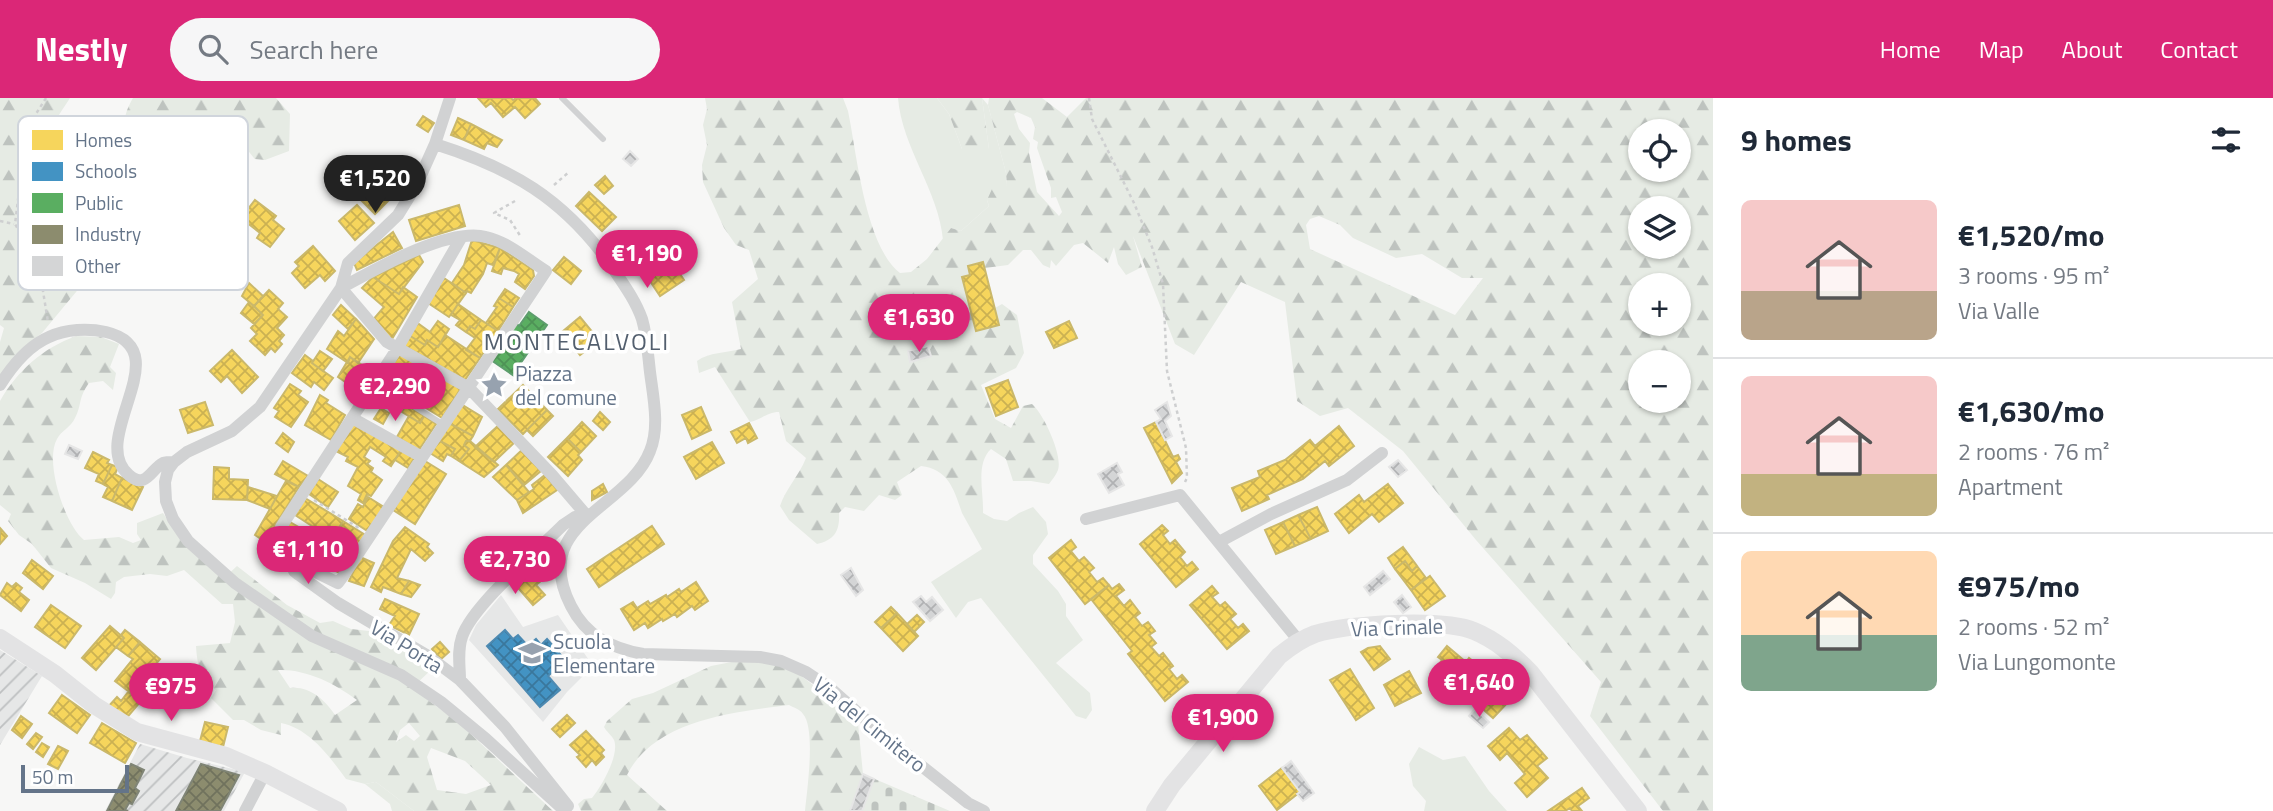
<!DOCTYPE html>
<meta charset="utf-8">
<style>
body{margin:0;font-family:"Titillium Web",sans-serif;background:#f6f6f7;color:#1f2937;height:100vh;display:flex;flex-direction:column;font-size:26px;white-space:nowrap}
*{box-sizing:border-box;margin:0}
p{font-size:23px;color:#747a83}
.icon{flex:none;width:38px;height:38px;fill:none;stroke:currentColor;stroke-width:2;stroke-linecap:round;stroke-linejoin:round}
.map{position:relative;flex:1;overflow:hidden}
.details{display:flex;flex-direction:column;background:#fff;width:560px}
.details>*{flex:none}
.controls{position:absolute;left:1628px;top:21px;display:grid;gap:14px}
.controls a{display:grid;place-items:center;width:63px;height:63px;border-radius:50%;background:#fff;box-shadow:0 2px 5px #0004;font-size:35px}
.scale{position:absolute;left:21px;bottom:18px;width:108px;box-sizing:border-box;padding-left:7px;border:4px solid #647489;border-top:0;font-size:19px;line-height:24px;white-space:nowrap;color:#647489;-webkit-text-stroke:5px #fff;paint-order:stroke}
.price{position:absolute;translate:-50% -60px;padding:0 16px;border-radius:24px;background:#db2777;color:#fff;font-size:23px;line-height:46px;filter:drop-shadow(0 2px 4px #0008)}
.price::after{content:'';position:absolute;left:50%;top:42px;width:21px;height:16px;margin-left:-10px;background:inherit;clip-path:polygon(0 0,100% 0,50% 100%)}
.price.on{background:#222;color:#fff}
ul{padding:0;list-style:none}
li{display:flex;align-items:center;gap:21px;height:175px;padding:0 28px}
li+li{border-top:2px solid #e0e1e3}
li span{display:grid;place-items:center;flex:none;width:196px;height:140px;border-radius:10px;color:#555}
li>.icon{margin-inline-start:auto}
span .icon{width:84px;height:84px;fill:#fffc;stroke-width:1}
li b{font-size:30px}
h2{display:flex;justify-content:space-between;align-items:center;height:84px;padding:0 28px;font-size:30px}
header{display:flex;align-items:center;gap:42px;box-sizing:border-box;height:98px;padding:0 35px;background:#db2777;color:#fff}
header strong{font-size:33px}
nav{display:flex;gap:38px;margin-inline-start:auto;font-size:24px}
.search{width:490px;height:63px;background:#f6f6f7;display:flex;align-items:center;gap:18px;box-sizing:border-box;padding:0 24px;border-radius:38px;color:#747a83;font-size:26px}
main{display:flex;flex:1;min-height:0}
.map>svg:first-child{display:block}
.built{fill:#e6e7e7}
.industrial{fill:url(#industrial-furrows)}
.grass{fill:#e6ebe4}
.forest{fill:url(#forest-firs);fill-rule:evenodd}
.cemetery{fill:url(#cemetery-stones)}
.homes{fill:url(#homes-cross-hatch);stroke:#cab86a;stroke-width:2}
.schools{fill:url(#schools-cross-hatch);stroke:#4d8ab2;stroke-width:2}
.public{fill:url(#public-cross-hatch);stroke:#5d9d6d;stroke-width:2}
.industry{fill:url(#industry-cross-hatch);stroke:#808576;stroke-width:2}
.building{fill:url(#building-cross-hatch);stroke:#e6e6e6;stroke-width:2}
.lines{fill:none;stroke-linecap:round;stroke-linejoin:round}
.path{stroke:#cecfd0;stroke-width:2.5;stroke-dasharray:3.5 3.5;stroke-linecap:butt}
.lane{stroke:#d1d2d3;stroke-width:6}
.street{stroke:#d1d2d3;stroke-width:12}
.secondary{stroke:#e3e3e4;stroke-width:18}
.labels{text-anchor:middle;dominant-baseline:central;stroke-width:7;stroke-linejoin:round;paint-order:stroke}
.poi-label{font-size:21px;fill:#647489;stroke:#fff;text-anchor:start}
.street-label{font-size:21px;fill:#647489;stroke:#fff}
.quarter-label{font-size:24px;letter-spacing:2px;fill:#535f6e;stroke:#fff}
.key{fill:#fff;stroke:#d0d5dc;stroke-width:2}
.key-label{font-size:19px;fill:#647489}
</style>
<header>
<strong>Nestly</strong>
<div class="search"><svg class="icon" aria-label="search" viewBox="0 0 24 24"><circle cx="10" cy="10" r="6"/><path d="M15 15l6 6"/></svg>Search here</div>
<nav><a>Home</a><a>Map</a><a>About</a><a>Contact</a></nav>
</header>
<main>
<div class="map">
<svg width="1713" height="713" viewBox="0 0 1713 713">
<defs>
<pattern id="industrial-furrows" width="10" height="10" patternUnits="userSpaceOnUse" patternTransform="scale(1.75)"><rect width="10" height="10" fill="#e6e7e7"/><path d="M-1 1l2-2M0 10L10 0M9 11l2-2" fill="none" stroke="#bec0c1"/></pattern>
<pattern id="forest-firs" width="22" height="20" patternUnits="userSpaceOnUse" patternTransform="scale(1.75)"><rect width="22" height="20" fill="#e6ebe4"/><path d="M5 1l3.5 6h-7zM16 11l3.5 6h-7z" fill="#bec3bf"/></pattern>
<pattern id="cemetery-stones" width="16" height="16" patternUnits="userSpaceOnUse" patternTransform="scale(1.75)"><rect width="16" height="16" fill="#e6ebe4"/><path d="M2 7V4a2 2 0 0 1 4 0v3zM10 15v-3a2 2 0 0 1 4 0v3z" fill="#bec3bf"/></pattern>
<pattern id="homes-cross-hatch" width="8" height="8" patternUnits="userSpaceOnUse" patternTransform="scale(1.75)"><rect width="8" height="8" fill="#f6d55c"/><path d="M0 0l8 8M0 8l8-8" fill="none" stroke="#cbb152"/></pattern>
<pattern id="schools-cross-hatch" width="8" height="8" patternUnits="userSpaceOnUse" patternTransform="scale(1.75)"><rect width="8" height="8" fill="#4393c3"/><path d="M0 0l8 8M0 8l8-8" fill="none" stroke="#3a779c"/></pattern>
<pattern id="public-cross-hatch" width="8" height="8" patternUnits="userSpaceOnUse" patternTransform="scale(1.75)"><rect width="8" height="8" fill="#5aae61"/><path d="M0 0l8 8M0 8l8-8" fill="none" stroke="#4e9256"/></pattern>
<pattern id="industry-cross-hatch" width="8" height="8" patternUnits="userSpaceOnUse" patternTransform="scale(1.75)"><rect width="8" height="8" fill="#8c8c6e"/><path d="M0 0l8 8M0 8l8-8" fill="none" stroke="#70725d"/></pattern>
<pattern id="building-cross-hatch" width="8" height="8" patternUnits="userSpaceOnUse" patternTransform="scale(1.75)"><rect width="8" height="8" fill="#d4d5d6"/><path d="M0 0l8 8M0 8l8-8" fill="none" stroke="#b0b1b3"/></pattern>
</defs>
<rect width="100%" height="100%" fill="#f7f7f6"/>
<path class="built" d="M501,497L523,529L558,517L593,568L567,594L543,624L469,542L476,527Z"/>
<path class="industrial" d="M0,552L42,578L0,647Z
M140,646L187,660L245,674L224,713H105Z"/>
<path class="grass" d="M898,0H937L949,16L962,51H989L982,0L988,7L1006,75L1007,87L987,102L989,108L961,133L951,130L943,142C939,93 902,50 898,0Z
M1033,409L1046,424L1048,436L1033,457V466L1058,493L1066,506V518L1083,542L1056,565L1090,595L1092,612L1086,621L1076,618L981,500L968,504L956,520L931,484L982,451L962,415H983L994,421L1007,423L1019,415Z
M1419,649L1443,662L1465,658L1489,693L1507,713H1424L1426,703L1413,688L1409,666Z
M376,684L414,713H392L390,706L365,686Z"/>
<path class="forest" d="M0,0H70C47,35 13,86 23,129L29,131L76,75L88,68L102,82L121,77L130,61L131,42C120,28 125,14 133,0H276L290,16L289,53L265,62L255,61C251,57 248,51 243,49C225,40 194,41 179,56C168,67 169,83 168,98L159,101L129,91L113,114L120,125L118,139L107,152L98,150L96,167L81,188L42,235L22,251L0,279V244L4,230L0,227Z
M705,0H843L848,13C857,56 865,148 900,175L911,174L927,161L951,130L961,133L989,108L987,102L992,91L1007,87L1006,75L988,7L989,0H1042L1067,19L1086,0H1713V713H1663L1590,618L1601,584L1476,442L1403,353L1348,310L1320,318L1297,303L1285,204L1241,184L1194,257L1175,246L1133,138L1142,169L1126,177L1118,166L1114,149L1108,165L1083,145L1074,147L1056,168L1051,162L1050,170L1043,167L1031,152H1023L1008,167L985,170L983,164L968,168L970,177L962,179L975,232L999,227L995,210L1002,206L1017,217L1024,255L1016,270L981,287L995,321L1011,330L1023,308L1032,306C1043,315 1063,357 1058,372C1056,377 1052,382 1049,386L1031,383H1013L1006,361L991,351C975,366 984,395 983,415H962C954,391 948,371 921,368L897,384L902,397L895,402L879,397L864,413L845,409L839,415C840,432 835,442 817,446L789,422L780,408C786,390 799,378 806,360L786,343L779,314C767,314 761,322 750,324L715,269L699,275L697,263C709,254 726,255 741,251L732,204L758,181L749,152L736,147L724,130L703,84L702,67L707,47L703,27L707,11ZM1017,14L1031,20L1035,29L1033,41L1038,44L1037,50L1051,90V100L1056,99L1062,114L1059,118L1037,94L1029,55L1030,45L1019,31L1014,16ZM1640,33H1678V72H1640ZM1640,110H1678V149H1640ZM1319,118L1340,127L1353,140L1396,160L1422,156L1462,180H1483L1455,217L1310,151L1306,127L1310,121ZM1640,187H1678V226H1640ZM1640,264H1678V303H1640Z
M937,0H982L989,51L983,56H970L962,51L949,16Z
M76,238L101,239L119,246L110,269L116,275L113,292L103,283L89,285C78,300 82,307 75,320C71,329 61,333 57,341C44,364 65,427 84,442L119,439L133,445L141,442L137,436V425L163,415L182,444L223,481L237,468L287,507L320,525L333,523L351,531L369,533L433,570L412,590L460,626L553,713H414L376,684L365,686L346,681C329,658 310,631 281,625V637L261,632L244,622H233L211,600L216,592C200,582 197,565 196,548L230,545L235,524L233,506H222L184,472L167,478L150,476L124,479L116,484L115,495L111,501L85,485L51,470L32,446L19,437L8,423L11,416L0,407V303C17,273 43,250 76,238ZM278,572C306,571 334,585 357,602L335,617C325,602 310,588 290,590ZM409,625L420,638L414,643L406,637L396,644L400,632ZM431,650L465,663L491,687L466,696L437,692L427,659Z
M742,562L779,566L796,574L851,616L858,625L863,676L850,713H805C807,692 816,631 803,616C800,611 794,610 789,607C734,614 654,622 627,677L667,713H581L578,706L584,701L592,700C601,689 620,657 614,642C612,638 606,633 604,629L607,623L632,601L653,595L711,568Z"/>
<path class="cemetery" d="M863,676L950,713H850Z"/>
<path class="homes" d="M478,0H511L513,2L516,0H535L540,6L525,20L515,9L503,19L491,5L486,9Z
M423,18L434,25L428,34L417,27Z
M458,20L471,26L464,42L451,37Z
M471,26L502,42L497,49L487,45L484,51L464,42Z
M605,78L613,88L604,96L595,87Z
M374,88L382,96L368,109L360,101Z
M589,94L616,119L602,133L576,108Z
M382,96L389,102L375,116L368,109Z
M255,102L276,118L273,122L284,131L270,149L257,140L260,135L241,120Z
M357,107L374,125L355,142L339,123Z
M459,107L465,128L416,143L409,122Z
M393,134L402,150L357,172L354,165Z
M656,140L684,182L660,198L632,156Z
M472,142L500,150L493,167L487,165L483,176L471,195L467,193L466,195L452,185L464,167Z
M313,148L335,173L325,183L320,177L305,190L292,175L299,168L295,164Z
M500,150L533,172L534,178L525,191L515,184L519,176L514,173L503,170L501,176L492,173Z
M419,157L423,164L399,196L373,179Z
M564,159L581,173L571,186L553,172Z
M983,164L999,227L976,233L962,179L970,177L968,168Z
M373,179L399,196L403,189L417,199L392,241L371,224L384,209L362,190Z
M444,180L466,195L449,219L428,205Z
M249,185L263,198L254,208L242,198Z
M505,191L519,200L513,209L499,200Z
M269,192L283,205L278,211L287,219L277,230L284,237L279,243L282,246L275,254L271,250L265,257L250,243L257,236L251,230L263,217L254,208Z
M499,200L513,209L498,233L486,225L497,209L494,208Z
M249,204L263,217L254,226L241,215Z
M458,206L481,222L475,231L470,228L466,234L456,227L460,222L451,217Z
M341,207L356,221L348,231L333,217Z
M580,219L599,242L580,257L562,234Z
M356,221L374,241L358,265L350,259L348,265L327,251L338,233L344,238Z
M481,222L498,233L480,260L466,252L475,240L466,234L470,228L475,231Z
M438,223L449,231L438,249L427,242L425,247L407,236L416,224L430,234Z
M1069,223L1077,240L1054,250L1046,234Z
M407,236L425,247L427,242L438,249L445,237L480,260L465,282L401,246Z
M232,252L258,279L242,295L227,278L221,284L210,273Z
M320,253L332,261L323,273L312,265Z
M396,253L439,277L431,291L428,289L418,305L407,298L413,288L398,278L401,275L388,266Z
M305,257L313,263L312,265L333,280L324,292L314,284L311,289L292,275Z
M350,259L373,274L360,294L338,279Z
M439,277L461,290L442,320L418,305L428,289L431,291Z
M1008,282L1018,309L996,318L986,290Z
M290,286L301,293L298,297L308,304L291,329L275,319L279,313L274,310Z
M523,287L547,312L523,336L498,311Z
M320,297L328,302L326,305L345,317L331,342L305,327Z
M205,304L213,327L188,335L180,312Z
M461,306L482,319L473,338L449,325Z
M406,307L424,318L420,325L402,314Z
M701,309L711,332L692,341L682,317Z
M381,310L389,315L383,326L374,321Z
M547,312L553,318L533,338L527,332Z
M600,314L610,324L603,332L593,323Z
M409,318L420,325L424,318L436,326L419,352L397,339Z
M582,324L596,338L581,354L567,340Z
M1156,324L1173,359L1178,357L1180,361L1176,364L1182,375L1172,385L1144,330Z
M449,325L473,338L470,343H466L464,347L469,351L459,363L451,358L455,351L438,342Z
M749,325L757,340L748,345L746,340L737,345L731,334Z
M353,326L401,352L391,368L383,363L386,359L370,349L364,359L370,363L367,366L373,370L371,374L382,382L371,398L367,396L363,405L358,402L361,396L348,388L358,369L346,363L348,359L336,353Z
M500,326L516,343L494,364L475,349Z
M1339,328L1354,348L1329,368L1325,363L1303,381L1267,397L1269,401L1242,413L1232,390L1260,379L1258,373L1285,362L1310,342L1315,348Z
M283,335L294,344L288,354L276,345Z
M567,340L581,354L578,357L582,362L568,378L548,359Z
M438,342L455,351L451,358L447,356L443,363L430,355Z
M466,343H470L498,367L484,379L459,363L469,351L464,347Z
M712,344L724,365L696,381L684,359Z
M524,350L542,372L524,387L506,367Z
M401,352L415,359L408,370L395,362Z
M93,354L109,362L107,365L112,367L103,386L96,383L99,376L85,370Z
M283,363L308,378L299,389L275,376Z
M425,363L446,376L415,426L393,412Z
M112,367L118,369L115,376L122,380L112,403L103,399L108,389L103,386Z
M506,367L529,394L517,402L493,379Z
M214,369L229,370V381L248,382L247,402L213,401Z
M545,377L557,392L523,415L517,402L534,391L532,387Z
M122,380L143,389L132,412L112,403Z
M318,381L338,394L328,409L309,396Z
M286,383L299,389L268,439L270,440L267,445L255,437Z
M603,386L607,394L592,402V393Z
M1388,386L1403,405L1379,424L1372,416L1349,435L1335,416L1359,397L1364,404Z
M248,389L277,398L270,411L247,402Z
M368,399L384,409L369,434L349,421L358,406L363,409Z
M305,400L343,423L332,441L295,417Z
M1317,409L1328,433L1311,441L1298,417Z
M1298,417L1311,441L1295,448L1283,424Z
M343,423L367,438L342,476L319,465Z
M290,424L328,446L319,465L268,439L276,426L285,432Z
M1283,424L1295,448L1276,456L1265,432Z
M1162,427L1168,433L1163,437L1170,446L1175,442L1185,454L1180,459L1187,468L1192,464L1198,471L1176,489L1140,446Z
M652,428L664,446L599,489L587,471Z
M405,429L429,446L427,449L433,455L425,463L411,451L397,480L409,483L401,496L383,489L381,494L371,489L393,443Z
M0,430L7,438L0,446Z
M1071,442L1076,449L1071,453L1079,463L1084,459L1094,470L1089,474L1097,484L1103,480L1109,487L1085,506L1049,460Z
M1403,449L1417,468L1412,473L1405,463L1395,471L1388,460Z
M360,459L374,465L364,488L349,483Z
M32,462L53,478L43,491L23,475Z
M1405,463L1412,473L1417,468L1426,480L1411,492L1395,471Z
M529,470L541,483L536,487L545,497L533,507L513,484Z
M1430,478L1445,498L1425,512L1411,492Z
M409,483L420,487L411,499L401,496Z
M696,484L708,503L695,512L692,508L677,519L675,516L663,523L662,521L648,530L645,525L634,532L621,511L633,504L637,510L648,503L650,506L666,497L667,499L679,491L681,494Z
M7,485L12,489L16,485L22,490L19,494L29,502L21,513L0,497Z
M1119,486L1124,492L1116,498L1124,508L1130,502L1140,515L1135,519L1142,528L1148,524L1155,533L1149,537L1156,545L1151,549L1159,558L1163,555L1173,568L1169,571L1177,581L1182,577L1188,584L1165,603L1128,556L1132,553L1091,501L1109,487L1112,491Z
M1212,488L1218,495L1212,499L1220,508L1225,504L1236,516L1230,521L1238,530L1243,526L1249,533L1227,551L1190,507Z
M385,501L419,516L409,537L389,527L395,518L380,511Z
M51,507L81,528L65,550L35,529Z
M891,509L897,515L881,530L875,524Z
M897,515L918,538L903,553L881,530Z
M917,517L924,524L914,534L907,526Z
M110,528L124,540L96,572L82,560Z
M125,532L140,544L128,558L116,549L124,540L121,537Z
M140,544L160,561L145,579L155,587L141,603L115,583L133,561L128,558Z
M440,544L449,554L441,561L432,551Z
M1380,548L1390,561L1374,572L1361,554L1368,550Z
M1447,548L1466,564L1469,560L1485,573L1482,577L1510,602L1493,620L1475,604L1478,600L1453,579L1450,582L1436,570L1442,562L1438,559Z
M1350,571L1374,610L1356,622L1330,582Z
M1409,573L1421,595L1395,608L1384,587Z
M128,594L141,603L124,623L108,609L117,599L121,603Z
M62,597L90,617L77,635L49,615Z
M567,617L575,625L560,639L552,631Z
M21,618L32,626L22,640L12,632Z
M205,624L228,629L223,649L200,643Z
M102,625L136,645L125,665L90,645Z
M1509,630L1520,642L1527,637L1547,660L1537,668L1548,680L1527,699L1515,685L1525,676L1507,655L1500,662L1488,648Z
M586,633L604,652L601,655L604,659L596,667L592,662L586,669L577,659L580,657L570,647Z
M36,635L42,639L33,651L27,646Z
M42,645L49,649L43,659L36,654Z
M58,648L68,653L58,671L48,666Z
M1282,670L1300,694L1277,712L1259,688Z
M1582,690L1589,700L1578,708L1582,713H1572L1570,710L1565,713H1548Z"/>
<path class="schools" d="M505,532L513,541L518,537L528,548L536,541L559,568L548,578L560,592L540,609L487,548Z
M547,541L566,563L559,568L541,547Z"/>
<path class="public" d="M529,214L547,227L518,269L523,273L517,280L491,262L516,225L519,228Z"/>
<path class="industry" d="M131,666L144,672L135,690L139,693L132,706L129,705L125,712L128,713H107Z
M201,666L239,677L220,713H176Z"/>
<path class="building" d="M630,53L638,61L631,68L623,61Z
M928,248L931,258L910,264L908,253Z
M1167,304L1171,318L1165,323L1172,338L1165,342L1156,324L1161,321L1155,312Z
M69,347L82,353L78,361L65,356Z
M1398,362L1407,372L1398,379L1389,369Z
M1117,365L1122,374L1118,376L1124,387L1109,395L1098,376Z
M851,470L863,492L856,498L841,477Z
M1383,473L1390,481L1370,497L1364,489Z
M1402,497L1411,509L1403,515L1394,504Z
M921,498L926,504L932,499L943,512L930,523L913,504Z
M1475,611L1489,624L1483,630L1469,618Z
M1291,663L1314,695L1303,703L1297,696L1300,694L1282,670Z
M863,676L874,681L862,713H850Z"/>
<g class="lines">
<path class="path" d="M46,0L27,30L15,126L30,152L42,187L48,224
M1089,0L1092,21L1134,105L1152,149L1163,186L1167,273L1186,350L1187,380L1185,384
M554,87L569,74
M515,103L494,115L510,122L521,139
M0,123L14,126
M314,402L359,430"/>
<path class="lane" d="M562,0L603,41
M375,284L444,327"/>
<path class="street" d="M450,0L435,46L417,86L398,117L348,165L341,190L260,309L232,333L187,354L174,364L168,372L165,384L166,403L173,421L188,443L235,485L312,538L401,577L441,604L486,641L565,713
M435,46C511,70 563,100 610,166C622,184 635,201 642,221C647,238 648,257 650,274C653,298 660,329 650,353C628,411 528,424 571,508C586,538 611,550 643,556L760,559L781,563L806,574L830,590L884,638L968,705L984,713
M341,190L387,244L469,290L552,377L587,418
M0,287C12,268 28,248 49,239C66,231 88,230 106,234C181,252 86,341 129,377C146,392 151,371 163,365C166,364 170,364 174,364
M352,320L422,359
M1086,421L1180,397L1299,543
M281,429L397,251L461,140
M273,442L274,448L291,462L294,473L299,477L338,505L428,558L460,582L505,629L568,708
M1219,444L1271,416L1347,382L1382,355
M291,462L338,485L344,477L546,173C527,161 508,144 486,139C448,129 374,172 341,190
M460,582C460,568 457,553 462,539C472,508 538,452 563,427L575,419L587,418
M245,713L265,675"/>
<path class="secondary" d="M0,540L55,576L94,607L137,634L226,658L265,675L338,713
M1155,713L1172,687L1279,558C1290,549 1301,541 1315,536C1347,526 1443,520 1474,533C1496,542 1513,557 1530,574L1638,713"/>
</g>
<defs>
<symbol id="sight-bare" viewBox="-9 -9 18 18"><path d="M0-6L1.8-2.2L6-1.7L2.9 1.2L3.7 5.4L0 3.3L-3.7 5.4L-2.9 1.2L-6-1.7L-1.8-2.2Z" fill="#97a2af" stroke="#fff" stroke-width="2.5" paint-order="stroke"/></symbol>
<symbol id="school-bare" viewBox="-9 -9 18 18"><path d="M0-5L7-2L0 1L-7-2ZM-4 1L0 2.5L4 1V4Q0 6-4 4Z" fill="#97a2af" stroke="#fff" stroke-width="2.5" paint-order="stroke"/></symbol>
</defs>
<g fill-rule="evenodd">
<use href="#sight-bare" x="475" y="268" width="38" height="38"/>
<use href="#school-bare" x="513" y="536" width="38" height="38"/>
</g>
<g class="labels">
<g class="poi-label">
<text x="515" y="275">Piazza<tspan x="515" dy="24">del comune</tspan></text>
<text x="553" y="543">Scuola<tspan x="553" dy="24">Elementare</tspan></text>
</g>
<g class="street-label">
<text transform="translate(1397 529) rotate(-2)">Via Crinale</text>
<text transform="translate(407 548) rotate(32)">Via Porta</text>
<text transform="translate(870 626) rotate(39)">Via del Cimitero</text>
</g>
<g class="quarter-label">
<text x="577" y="243">MONTECALVOLI</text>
</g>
</g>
<rect x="18" y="18" width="230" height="174" rx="10" class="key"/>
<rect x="32" y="32" width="31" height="20" fill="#f6d55c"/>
<rect x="32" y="64" width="31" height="19" fill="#4393c3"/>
<rect x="32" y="95" width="31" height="20" fill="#5aae61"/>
<rect x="32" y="127" width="31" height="19" fill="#8c8c6e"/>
<rect x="32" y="158" width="31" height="20" fill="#d4d5d6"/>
<g class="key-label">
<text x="75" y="49">Homes</text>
<text x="75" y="80">Schools</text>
<text x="75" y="112">Public</text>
<text x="75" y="143">Industry</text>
<text x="75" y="175">Other</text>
</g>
</svg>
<div class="controls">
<a><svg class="icon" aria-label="locate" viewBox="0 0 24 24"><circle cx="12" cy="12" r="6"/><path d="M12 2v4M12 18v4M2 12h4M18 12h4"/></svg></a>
<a><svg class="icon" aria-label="layers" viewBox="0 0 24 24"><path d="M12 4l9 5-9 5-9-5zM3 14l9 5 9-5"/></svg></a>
<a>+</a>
<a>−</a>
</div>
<div class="scale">50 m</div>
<b class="price on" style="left:375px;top:117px">€1,520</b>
<b class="price" style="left:647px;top:192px">€1,190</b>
<b class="price" style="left:919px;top:256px">€1,630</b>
<b class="price" style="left:395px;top:325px">€2,290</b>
<b class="price" style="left:308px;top:488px">€1,110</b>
<b class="price" style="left:515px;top:498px">€2,730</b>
<b class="price" style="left:1479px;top:621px">€1,640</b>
<b class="price" style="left:171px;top:625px">€975</b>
<b class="price" style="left:1223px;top:656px">€1,900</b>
</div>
<section class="details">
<h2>9 homes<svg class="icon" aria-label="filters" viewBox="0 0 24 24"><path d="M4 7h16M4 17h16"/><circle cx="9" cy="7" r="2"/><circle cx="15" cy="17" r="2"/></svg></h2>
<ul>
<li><span style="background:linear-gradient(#f6c9c9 65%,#b9a48a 0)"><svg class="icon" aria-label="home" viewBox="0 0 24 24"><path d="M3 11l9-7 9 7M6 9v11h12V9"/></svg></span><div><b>€1,520/mo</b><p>3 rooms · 95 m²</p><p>Via Valle</p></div></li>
<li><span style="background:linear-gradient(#f6c9c9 70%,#c2b280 0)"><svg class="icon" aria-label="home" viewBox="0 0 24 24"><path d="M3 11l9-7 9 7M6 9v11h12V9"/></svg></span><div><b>€1,630/mo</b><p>2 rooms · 76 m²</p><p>Apartment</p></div></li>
<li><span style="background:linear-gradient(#ffd9b3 60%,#7fa58c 0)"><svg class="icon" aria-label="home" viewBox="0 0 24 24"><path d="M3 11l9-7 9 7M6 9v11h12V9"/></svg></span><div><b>€975/mo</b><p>2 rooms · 52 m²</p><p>Via Lungomonte</p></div></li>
</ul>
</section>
</main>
